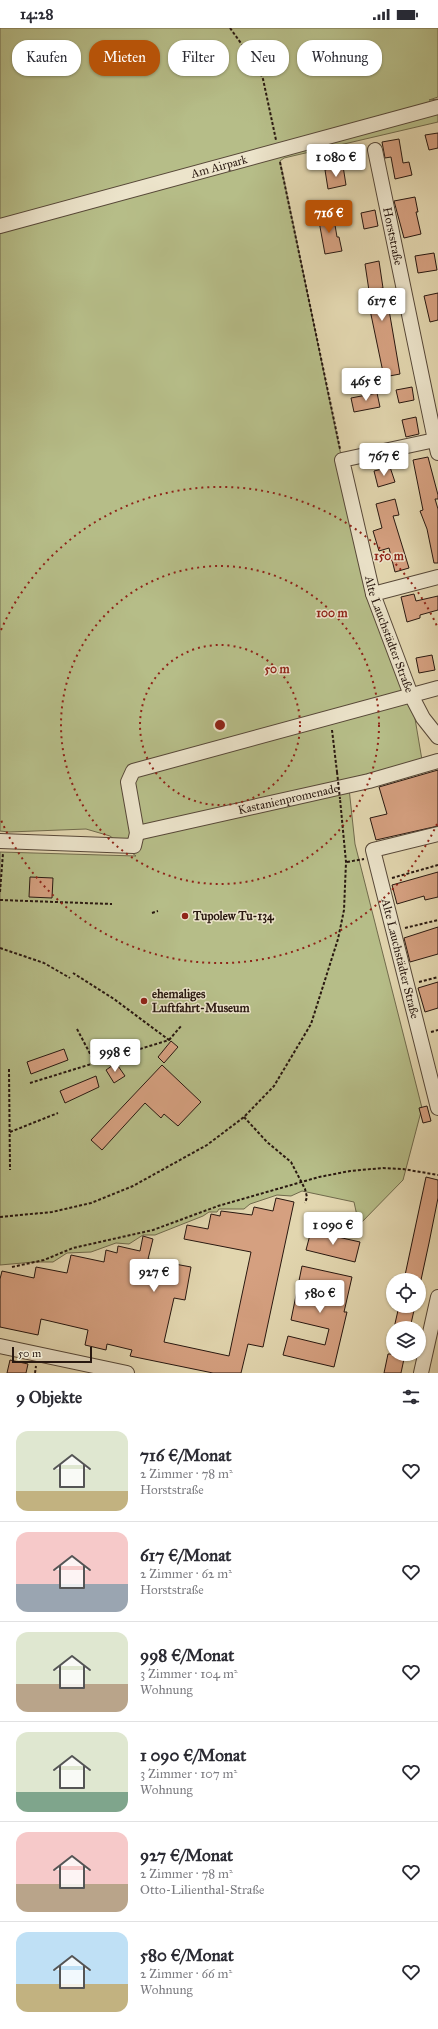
<!DOCTYPE html>
<html lang="de">
<meta charset="utf-8">
<style>
body{margin:0;font-family:"IM FELL Great Primer",serif;background:#f7f7f7;color:#2b2b33;height:100vh;display:flex;flex-direction:column;font-size:15px;white-space:nowrap}
*{box-sizing:border-box;margin:0}
p{font-size:13px;color:#7c7c81}
.icon{flex:none;width:22px;height:22px;fill:none;stroke:currentColor;stroke-width:2;stroke-linecap:round;stroke-linejoin:round}
.map{position:relative;height:1345px;overflow:hidden}
.panel{display:flex;flex-direction:column;background:#fff;flex:1}
.panel>*{flex:none}
.guide{position:absolute;left:12px;top:12px;width:414px;height:36px;display:flex;gap:8px}
.controls{position:absolute;left:386px;top:1245px;display:grid;gap:8px}
.controls a{display:grid;place-items:center;width:40px;height:40px;border-radius:50%;background:#fff;box-shadow:0 1px 3px #0004;font-size:20px}
.scale{position:absolute;left:12px;bottom:10px;width:80px;box-sizing:border-box;padding-left:4px;border:2px solid #291810;border-top:0;font-size:11px;line-height:14px;white-space:nowrap;color:#291810;-webkit-text-stroke:3px #ece4cb;paint-order:stroke}
.price{position:absolute;translate:-50% -34px;padding:0 9px;border-radius:4px;background:#fff;color:#222;font-size:13px;line-height:26px;filter:drop-shadow(0 1px 2px #0008)}
.price::after{content:'';position:absolute;left:50%;top:24px;width:12px;height:9px;margin-left:-6px;background:inherit;clip-path:polygon(0 0,100% 0,50% 100%)}
.price.active{background:#b45309;color:#fff}
ul{padding:0;list-style:none}
li{display:flex;align-items:center;gap:12px;height:100px;padding:0 16px}
li+li{border-top:1px solid #e1e1e2}
li span{display:grid;place-items:center;flex:none;width:112px;height:80px;border-radius:12px;color:#555}
li>.icon{margin-inline-start:auto}
span .icon{width:48px;height:48px;fill:#fffc;stroke-width:1}
li b{font-size:17px}
h2{display:flex;justify-content:space-between;align-items:center;height:48px;padding:0 16px;font-size:17px}
.pill{padding:0 14px;border-radius:16px;background:#fff;box-shadow:0 1px 3px #0004;font-size:14px;line-height:36px}
.pill.active{background:#b45309;color:#fff}
.status{display:flex;justify-content:space-between;align-items:center;height:28px;padding:0 20px;background:#fff;direction:ltr}
.status svg{height:11px;fill:currentColor}
.map>svg:first-child{display:block}
.green{fill:#b6bd88;stroke:#706a4c}
.building{fill:#d5a080;stroke:#291810}
.lines{fill:none;stroke-linecap:round;stroke-linejoin:round}
.minor-casing{stroke:#574838;stroke-width:16}
.path{stroke:#291810;stroke-width:2;stroke-dasharray:3 2;stroke-linecap:butt}
.minor{stroke:#ece4cb;stroke-width:14}
.path-bridge{stroke:#291810;stroke-width:2;stroke-dasharray:3 2;stroke-linecap:butt}
.ring{fill:none;stroke:#8f2418;stroke-width:2;stroke-dasharray:2 4}
.poi-dot{fill:#8f2418;stroke:#ece4cb;stroke-width:1.5}
.labels{text-anchor:middle;dominant-baseline:central;stroke-width:3;stroke-linejoin:round;paint-order:stroke}
.street-label{font-size:12px;fill:#291810;stroke:#ece4cb}
.poi-label{font-size:12px;font-weight:bold;fill:#291810;stroke:#ece4cb;text-anchor:start}
.centre{fill:#8f2418;stroke:#ece4cb;stroke-width:2}
.ring-label{font-size:12px;text-anchor:middle;font-weight:bold;fill:#8f2418;stroke:#ece4cb;stroke-width:3;stroke-linejoin:round;paint-order:stroke}
</style>
<div class="status"><b>14:28</b><svg viewBox="0 0 49 12"><path d="M0 12V9h3v3zM5 12V6h3v6zM10 12V3h3v9zM15 12V0h3v12zM26 1h20v11H26zM47 4h2v5h-2z"/></svg></div>
<div class="map">
<svg width="438" height="1345" viewBox="0 0 438 1345">
<rect width="100%" height="100%" fill="#e2d6af"/>
<filter id="stains"><feTurbulence type="fractalNoise" baseFrequency=".005" numOctaves="4"/><feColorMatrix values="0 0 0 0 .2 0 0 0 0 .09 0 0 0 0 .02 0 0 0 .5 -.17"/></filter>
<radialGradient id="worn" r=".72"><stop offset=".6" stop-color="#630" stop-opacity="0"/><stop offset="1" stop-color="#630" stop-opacity=".3"/></radialGradient>
<path class="green" d="M0,0H438V69L429,72L438,71V94L284,130L280,133L342,432L373,566L411,667L422,732L348,751L355,816L422,1080L403,1152L359,1197L354,1174L302,1163L291,1168L277,1167L250,1176L244,1181H219L217,1184H209L203,1188L155,1207H143L129,1216L116,1215L91,1224L67,1225L53,1234H34L0,1237V824L136,828L110,808L86,801L9,804L0,803Z"/>
<path class="building" d="M438,105V120L429,122L425,107Z
M399,111L403,135L409,134L412,147L395,151L391,129L385,130L382,114Z
M343,138L346,157L328,161L325,142Z
M415,169L418,184H416L421,206L404,210L394,173Z
M375,182L378,198L364,201L361,185Z
M333,185L337,209H339L342,223L325,226L318,188Z
M434,225L437,242L418,245L415,228Z
M379,233L383,260L377,261L380,277L388,276L400,346L384,349L369,277L371,276L365,236Z
M438,265V292L430,294L424,268Z
M412,359L414,372L399,375L396,362Z
M377,365L380,379L354,384L351,370Z
M416,389L419,406L406,409L402,392Z
M428,429L438,467V471H435L438,481V535H434L427,501L420,483L423,482L413,432Z
M390,439L395,454L378,459L374,443Z
M395,471L399,487L393,488L409,540L395,544L389,520L379,523L373,503L382,500L376,476Z
M414,566L416,573L438,568V582L420,587V590L407,594L401,569Z
M432,627L435,642L419,645L416,630Z
M438,742V798L376,812L370,790L387,786L379,759Z
M438,844V869L425,872L424,868L397,876L392,857Z
M30,849L53,850L52,870L29,869Z
M438,899V926L410,934L404,910Z
M438,954V980L425,984L418,960Z
M171,1013L178,1019L164,1035L158,1029Z
M64,1021L68,1032L31,1046L27,1034Z
M116,1035L125,1048L114,1055L106,1042Z
M162,1037L201,1074L178,1098L164,1086L161,1090L145,1075L102,1122L91,1112Z
M96,1048L99,1059L65,1075L60,1063Z
M427,1078L431,1093L423,1095L419,1080Z
M426,1149L438,1152V1170L429,1215L421,1252H404Z
M276,1170L294,1174L263,1319L248,1316L241,1345H213L130,1328L132,1322L107,1316L106,1322L85,1317L88,1302L41,1291L38,1307L0,1299V1251L2,1243L34,1250L36,1239L67,1245L71,1227L104,1234L106,1222L117,1225L118,1218L140,1223L143,1208L153,1211L148,1231L191,1239L185,1272L174,1270L164,1314L229,1328L251,1224L184,1211L187,1197L208,1201L211,1186L220,1188L221,1183L252,1187L254,1179L273,1183Z
M311,1203L360,1214L355,1234L306,1222Z
M302,1238L352,1249L344,1284H347L334,1339L283,1327L288,1308L325,1317L329,1301L291,1292Z
M399,1278H415L410,1300H394Z
M388,1326H405L401,1345H384Z
M10,1332L28,1336L26,1345H7Z"/>
<g class="lines">
<defs>
<g id="minor">
<path id="s1" d="M375,122L435,412L342,432L373,566L411,667L423,690L438,709"/>
<path id="s2" d="M0,198L438,79"/>
<path d="M435,412L438,425"/>
<path d="M373,566L438,549"/>
<path id="s3" d="M137,805L369,753L438,733"/>
<path id="s4" d="M438,806L373,822L438,1080"/>
<path d="M0,813L134,818L137,805L128,754L133,743L438,660"/>
<path d="M0,1318L127,1345"/>
<path d="M421,1345L438,1269"/>
</g>
</defs>
<use href="#minor" class="minor-casing"/>
<path class="path" d="M230,0L256,36L263,51L276,112
M280,134L340,421
M332,702L337,744
M347,834L364,831
M392,850L438,837
M0,864L3,825
M0,872L112,876
M152,885L158,883
M405,900L438,892
M0,920L44,935L70,950
M419,954L438,949
M77,1001L95,1035
M431,1004L438,1002
M169,1012L182,997
M9,1041L10,1142
M30,1055L169,1012L114,971L73,945
M244,1089L267,1114L291,1134L305,1161L307,1169L305,1175
M10,1104L58,1085
M0,1189L52,1184L91,1175L133,1158L207,1117L244,1089L274,1058L311,996L338,911L344,882L346,834L340,771
M12,1239L44,1232L73,1220L153,1202L218,1178L319,1149L350,1143L383,1140L403,1141L438,1147
M35,1345L36,1338"/>
<use href="#minor" class="minor"/>
<path class="path-bridge" d="M337,744L340,771"/>
</g>
<g class="ring">
<circle cx="220" cy="697" r="80"/>
<circle cx="220" cy="697" r="159"/>
<path d="M437 796A239 239 0 0 1 1 792M1 602A239 239 0 0 1 437 598"/>
</g>
<g class="poi-dot">
<circle cx="185" cy="888" r="4"/>
<circle cx="144" cy="973" r="4"/>
</g>
<g class="labels">
<g class="street-label">
<text stroke="none"><textPath href="#s2" startOffset="227">Am Airpark</textPath></text>
<text stroke="none"><textPath href="#s1" startOffset="88">Horststraße</textPath></text>
<text stroke="none"><textPath href="#s1" startOffset="572">Alte Lauchstädter Straße</textPath></text>
<text stroke="none"><textPath href="#s3" startOffset="155">Kastanienpromenade</textPath></text>
<text stroke="none"><textPath href="#s4" startOffset="179">Alte Lauchstädter Straße</textPath></text>
</g>
<g class="poi-label">
<text x="193" y="888">Tupolew Tu-134</text>
<text x="152" y="966">ehemaliges<tspan x="152" dy="14">Luftfahrt-Museum</tspan></text>
</g>
</g>
<circle cx="220" cy="697" r="6" class="centre"/>
<g class="ring-label">
<text x="389" y="532">150 m</text>
<text x="332" y="589">100 m</text>
<text x="277" y="645">50 m</text>
</g>
<rect width="100%" height="100%" filter="url(#stains)"/>
<rect width="100%" height="100%" fill="url(#worn)"/>
</svg>
<div class="controls">
<a><svg class="icon" aria-label="locate" viewBox="0 0 24 24"><circle cx="12" cy="12" r="6"/><path d="M12 2v4M12 18v4M2 12h4M18 12h4"/></svg></a>
<a><svg class="icon" aria-label="layers" viewBox="0 0 24 24"><path d="M12 4l9 5-9 5-9-5zM3 14l9 5 9-5"/></svg></a>
</div>
<div class="scale">50 m</div>
<b class="price" style="left:336px;top:150px">1 080 €</b>
<b class="price active" style="left:329px;top:206px">716 €</b>
<b class="price" style="left:382px;top:294px">617 €</b>
<b class="price" style="left:366px;top:374px">465 €</b>
<b class="price" style="left:384px;top:449px">767 €</b>
<b class="price" style="left:115px;top:1045px">998 €</b>
<b class="price" style="left:333px;top:1218px">1 090 €</b>
<b class="price" style="left:154px;top:1265px">927 €</b>
<b class="price" style="left:320px;top:1286px">580 €</b>
<div class="guide">
<a class="pill">Kaufen</a>
<a class="pill active">Mieten</a>
<a class="pill">Filter</a>
<a class="pill">Neu</a>
<a class="pill">Wohnung</a>
</div>
</div>
<section class="panel">
<h2>9 Objekte<svg class="icon" aria-label="filters" viewBox="0 0 24 24"><path d="M4 7h16M4 17h16"/><circle cx="9" cy="7" r="2"/><circle cx="15" cy="17" r="2"/></svg></h2>
<ul>
<li><span style="background:linear-gradient(#dfe7d0 75%,#c2b280 0)"><svg class="icon" aria-label="home" viewBox="0 0 24 24"><path d="M3 11l9-7 9 7M6 9v11h12V9"/></svg></span><div><b>716 €/Monat</b><p>2 Zimmer · 78 m²</p><p>Horststraße</p></div><svg class="icon" aria-label="heart" viewBox="0 0 24 24"><path d="M12 20l-8-8c-3-5 5-10 8-4 3-6 11-1 8 4z"/></svg></li>
<li><span style="background:linear-gradient(#f6c9c9 65%,#9aa5b1 0)"><svg class="icon" aria-label="home" viewBox="0 0 24 24"><path d="M3 11l9-7 9 7M6 9v11h12V9"/></svg></span><div><b>617 €/Monat</b><p>2 Zimmer · 62 m²</p><p>Horststraße</p></div><svg class="icon" aria-label="heart" viewBox="0 0 24 24"><path d="M12 20l-8-8c-3-5 5-10 8-4 3-6 11-1 8 4z"/></svg></li>
<li><span style="background:linear-gradient(#dfe7d0 65%,#b9a48a 0)"><svg class="icon" aria-label="home" viewBox="0 0 24 24"><path d="M3 11l9-7 9 7M6 9v11h12V9"/></svg></span><div><b>998 €/Monat</b><p>3 Zimmer · 104 m²</p><p>Wohnung</p></div><svg class="icon" aria-label="heart" viewBox="0 0 24 24"><path d="M12 20l-8-8c-3-5 5-10 8-4 3-6 11-1 8 4z"/></svg></li>
<li><span style="background:linear-gradient(#dfe7d0 75%,#7fa58c 0)"><svg class="icon" aria-label="home" viewBox="0 0 24 24"><path d="M3 11l9-7 9 7M6 9v11h12V9"/></svg></span><div><b>1 090 €/Monat</b><p>3 Zimmer · 107 m²</p><p>Wohnung</p></div><svg class="icon" aria-label="heart" viewBox="0 0 24 24"><path d="M12 20l-8-8c-3-5 5-10 8-4 3-6 11-1 8 4z"/></svg></li>
<li><span style="background:linear-gradient(#f6c9c9 65%,#b9a48a 0)"><svg class="icon" aria-label="home" viewBox="0 0 24 24"><path d="M3 11l9-7 9 7M6 9v11h12V9"/></svg></span><div><b>927 €/Monat</b><p>2 Zimmer · 78 m²</p><p>Otto-Lilienthal-Straße</p></div><svg class="icon" aria-label="heart" viewBox="0 0 24 24"><path d="M12 20l-8-8c-3-5 5-10 8-4 3-6 11-1 8 4z"/></svg></li>
<li><span style="background:linear-gradient(#bfe0f5 65%,#c2b280 0)"><svg class="icon" aria-label="home" viewBox="0 0 24 24"><path d="M3 11l9-7 9 7M6 9v11h12V9"/></svg></span><div><b>580 €/Monat</b><p>2 Zimmer · 66 m²</p><p>Wohnung</p></div><svg class="icon" aria-label="heart" viewBox="0 0 24 24"><path d="M12 20l-8-8c-3-5 5-10 8-4 3-6 11-1 8 4z"/></svg></li>
</ul>
</section>
